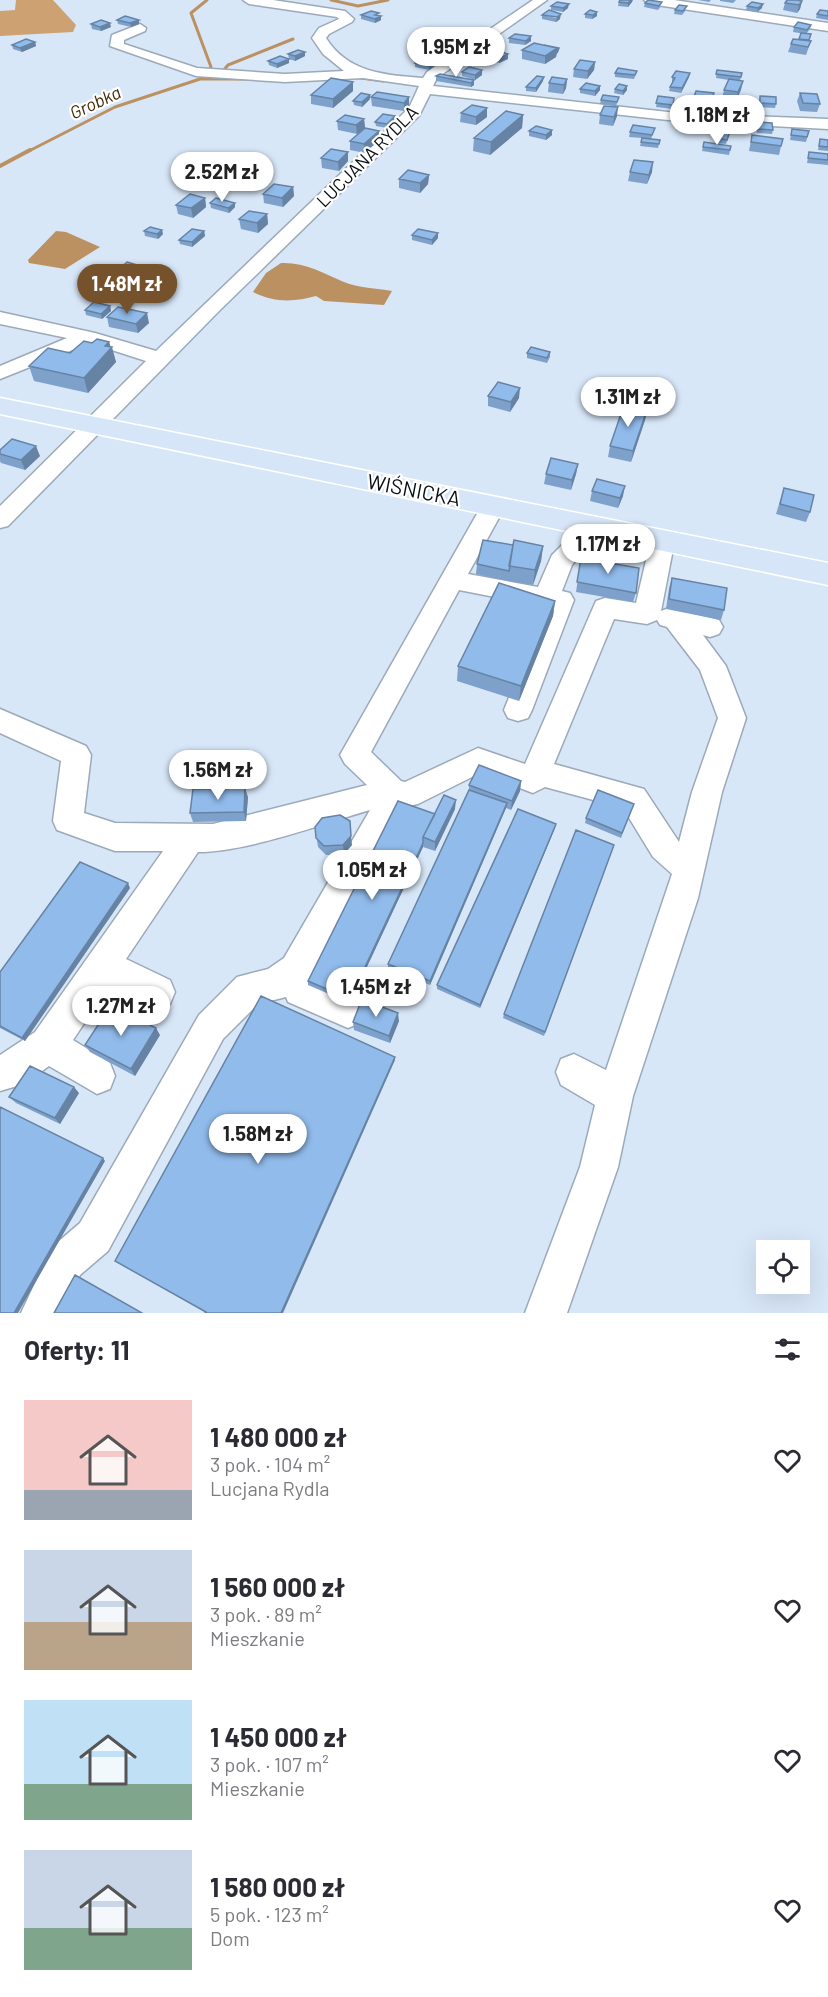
<!DOCTYPE html>
<html lang="pl">
<meta charset="utf-8">
<style>
body{margin:0;font-family:Barlow,sans-serif;background:#f7f7f7;color:#2b2b33;height:100vh;display:flex;flex-direction:column;font-size:22px;white-space:nowrap}
*{box-sizing:border-box;margin:0}
p{font-size:20px;color:#7c7c81}
.icon{flex:none;width:33px;height:33px;fill:none;stroke:currentColor;stroke-width:2;stroke-linecap:round;stroke-linejoin:round}
.map{position:relative;height:1313px;overflow:hidden}
.panel{display:flex;flex-direction:column;background:#fff;flex:1}
.panel>*{flex:none}
.buttons{position:absolute;left:756px;top:1240px;display:grid;gap:12px}
.buttons a{display:grid;place-items:center;width:54px;height:54px;border-radius:0px;background:#fff;box-shadow:0 6px 24px #0002;font-size:30px}
.price{position:absolute;translate:-50% -51px;padding:0 14px;border-radius:21px;background:#fff;color:#222;font-size:20px;line-height:39px;filter:drop-shadow(0 2px 3px #0008)}
.price::after{content:'';position:absolute;left:50%;top:36px;width:18px;height:14px;margin-left:-9px;background:inherit;clip-path:polygon(0 0,100% 0,50% 100%)}
.price.on{background:#75522b;color:#fff}
ul{padding:0;list-style:none}
li{display:flex;align-items:center;gap:18px;height:150px;padding:0 24px}
li span{display:grid;place-items:center;flex:none;width:168px;height:120px;border-radius:0px;color:#555}
li>.icon{margin-inline-start:auto}
span .icon{width:72px;height:72px;fill:#fffc;stroke-width:1}
li b{font-size:26px}
h2{display:flex;justify-content:space-between;align-items:center;height:72px;padding:0 24px;font-size:26px}
.map>svg:first-child{display:block}
.forest{fill:#cea172}
.water{fill:#bc9162}
.lines{fill:none;stroke-linecap:round;stroke-linejoin:round}
.stream-far1{stroke:#bc9162;stroke-width:3}
.stream{stroke:#bc9162;stroke-width:4}
.minor-casing{stroke:#9ba9b9;stroke-width:3}
.major-casing{stroke:#fff;stroke-width:3}
.minor{fill:#fff;fill-rule:evenodd}
.major{fill:#d6e5f7;fill-rule:evenodd}
.wall{fill:#7da1ca}
.shaded-wall{fill:#6683a4}
.building{fill:#91bbeb;stroke:#6683a4;stroke-width:1.5}
.labels{text-anchor:middle;dominant-baseline:central;stroke-width:4.5;stroke-linejoin:round;paint-order:stroke}
.far-water-label{font-size:18px;font-style:italic;fill:#442700;stroke:#fff}
.far-street-label{font-size:18px;fill:#090e13;stroke:#fff}
.street-label{font-size:21px;fill:#090e13;stroke:#fff}
</style>
<div class="map">
<svg width="828" height="1313" viewBox="0 0 828 1313">
<rect width="100%" height="100%" fill="#d8e7f8"/>
<path class="forest" d="M16,0H53L76,25L73,32L0,36V11L15,10Z"/>
<path class="water" d="M56,231L66,232L100,247L65,269L29,263L28,260Z
M281,263C305,262 323,273 344,282C358,288 377,288 392,291L384,305L324,301L316,296C295,302 274,303 253,292L266,273Z"/>
<g class="lines">
<path class="stream-far1" d="M207,0L191,13L211,67L209,70
M331,0L358,6L388,0
M223,71L228,65L293,39
M354,77L383,81
M201,79H251
M27,152L115,107L200,79L207,74"/>
<path class="stream" d="M0,166L30,150"/>
<defs>
<path id="minor" d="M243,0H273L345,11L354,19L352,22L329,34L326,38C348,73 385,75 423,78L427,72L533,0H547L437,78L433,86L677,113L828,119V129L677,121L430,94L419,116L219,311L8,526L0,528V506L146,361L90,343L0,379V366L67,338L0,324V312L95,333L156,351L409,108L419,86L363,78L285,82L196,76L110,46L112,35L140,24L146,28L145,31L124,40V44L197,68L285,74L344,71L323,54L312,38L319,28L339,19L337,17L249,4Z
M644,0H674L828,23V31L650,4Z
M494,497L502,499L506,505L468,574L538,587L552,555L567,540L575,517L583,515L591,517L595,523L590,543L572,565L562,591L570,593L574,600L532,710L528,718L518,721L508,718L504,710L545,607L459,590L371,752L401,781L405,782L478,748L525,764L596,601L605,598L636,603L651,539L654,533L663,531L672,533L675,539L661,611L669,608L719,620L723,627L719,634L710,637L703,635L726,666L746,718L722,792L698,898L633,1096L618,1167L567,1313H525L580,1167L595,1105L561,1085L556,1072L561,1059L574,1054L606,1070L672,874L653,857L623,808L545,787L533,793L480,773L418,804L403,807L313,972L315,979L360,999L365,1011L360,1023L348,1028L288,1002L286,997L258,1004L223,1039L108,1251L80,1275L63,1313H21L52,1247L80,1223L199,1015L237,977L268,969L284,958L370,810C322,824 247,852 198,852L126,959L170,980L175,992L170,1004L158,1009L109,986L73,1040L110,1063L115,1076L110,1089L97,1094L49,1066L24,1084L0,1091V1055L35,1032L163,851H115L57,830L53,821L61,761L0,733V709L86,746L91,755L84,813L115,823L213,824L367,785L345,764L340,755L482,505L486,499ZM614,619L647,624L657,620L660,625L667,627L700,670L718,718L692,792L679,842L644,789L554,764Z"/>
<path id="major" d="M0,398L828,563V585L0,414Z"/>
</defs>
<use href="#minor" class="minor-casing"/>
<use href="#major" class="major-casing"/>
<use href="#minor" class="minor"/>
<use href="#major" class="major"/>
</g>
<path class="wall" d="M698,0H711L709,2Z
M720,0H736L733,3L720,1Z
M802,1L800,9L797,13L783,10L785,3Z
M619,2H632L628,7L618,6Z
M645,3L661,6L658,10L644,7Z
M551,6L568,8L563,12L551,10Z
M747,6L762,8L757,12L746,10Z
M675,10H686L682,15L674,14Z
M828,11V20L816,18L817,14Z
M585,14L597,16L592,19L585,18Z
M361,15L379,16L381,20L375,23L361,19Z
M542,15L560,19L556,22L542,19Z
M117,20L139,24L131,27L118,24Z
M91,24L111,27L101,31L92,29Z
M811,25L810,29L806,34L809,41H811L806,55L788,52L791,44L799,39L805,34L793,32L794,27Z
M452,31H471L470,35L462,39L452,36Z
M531,36V41L525,45L509,43V38Z
M35,42L36,46L22,52L13,49L12,45Z
M433,44L447,45L440,49L433,48Z
M559,48L556,57L545,64L522,59V50Z
M305,52V56L295,61L289,59L288,54Z
M416,53L437,59L433,62L434,66L429,70L415,67V63L430,61L416,57Z
M508,54V59L499,63L485,59V55Z
M268,61L289,63L277,68L269,65Z
M595,62L594,70L587,79L573,77L574,69Z
M717,70L742,73L740,81L741,90L736,100L722,98L724,90L729,80L716,78Z
M637,71L634,79L615,77V73Z
M462,72L482,75L475,80L462,76Z
M436,76L474,80V85L471,87L436,81Z
M672,77H689L681,93L669,91L670,87L673,82H672Z
M567,79L566,88L563,94L548,92L549,83Z
M543,81L536,92L526,91V87Z
M353,82V91L333,108L311,104V95Z
M600,86V90L595,96L580,93V89Z
M627,86V90L623,95L614,93L615,89Z
M714,93L710,108L692,106L694,97Z
M800,93L820,104L817,112L800,111L797,101Z
M658,96L674,98L673,109L656,107Z
M760,96L776,104L775,108L759,107V100Z
M371,97H409V106L404,111L372,106Z
M619,97L616,106L600,104L601,100Z
M370,99L362,107L354,105L353,101Z
M487,108V117L476,125L460,122L461,113Z
M523,115L522,128L490,155L473,151L474,138Z
M600,115L617,116L613,126L599,124Z
M364,119L365,128L357,134L338,130L337,121Z
M395,121L387,128L376,126L375,122Z
M757,122L773,130L772,134L757,133L756,126Z
M655,128L651,139L660,140L658,148L640,146L642,138L629,137L630,132Z
M792,129L809,131L806,142L790,140Z
M552,130V135L546,140L529,136V131Z
M379,131V140L365,153L350,150V141Z
M729,135L726,144L717,143L718,138Z
M752,135L781,146L779,155L749,151Z
M820,139L828,140V151L818,150Z
M731,146L729,155L702,151L703,147Z
M809,152L828,154V165L807,163Z
M321,158L348,161L339,171L322,168Z
M630,172H652L647,184L628,181Z
M429,175L428,184L420,193L399,188V179Z
M293,187L294,196L283,207L264,203L263,194Z
M205,198L206,207L193,218L178,214L176,205Z
M210,203L235,207L229,213L211,208Z
M267,214L268,224L258,233L241,229L239,219Z
M144,231L163,234L158,239L145,236Z
M204,231L205,236L192,247L180,244L179,240Z
M412,235L438,238L432,245L412,240Z
M118,270L145,271L136,279L119,275Z
M110,306L111,311L102,319L86,315L85,310Z
M107,317L149,323L138,333L109,327Z
M109,342L116,362L88,393L34,381L29,366L70,353L92,343Z
M550,352V357L547,363L527,358V353Z
M488,396L519,398L510,412L488,406Z
M647,410L645,420L631,462L608,457L610,446Z
M0,450L40,456L25,470L1,463L0,461Z
M578,464L576,474L571,490L544,484L546,474Z
M784,488L810,512L806,522L776,514Z
M592,491L623,496L618,508L590,501Z
M513,545L543,546L541,561L533,585L508,581L476,574L477,564Z
M581,558L636,593L633,602L576,592Z
M672,578L724,610L721,620L666,609L669,588Z
M555,601L553,616L519,701L457,681L458,666Z
M521,781L520,791L511,810L506,808L430,985L388,968V964L469,790V785Z
M248,797L246,821L193,822L190,813Z
M634,804L621,838L585,823L586,818Z
M455,809L435,851L423,847L350,1003L308,985V981L435,814Z
M556,824L555,828L480,1008L437,989V985Z
M315,827L352,845L344,854L326,855L318,847Z
M614,845L544,1036L503,1018L504,1014Z
M130,888L25,1041L0,1028V972Z
M399,1021L390,1043L354,1030L353,1022Z
M160,1035L135,1076L90,1052L85,1045Z
M395,1060L205,1312L115,1261Z
M79,1093L60,1124L16,1103L9,1097Z"/>
<path class="shaded-wall" d="M631,0H633L632,2L628,7V3Z
M802,1L800,9L797,13L799,5Z
M569,4L568,8L563,12V8Z
M763,4L762,8L757,12L758,8Z
M597,12V16L592,19L593,15Z
M561,14L560,19L556,22L557,17Z
M381,16V20L375,23V19Z
M139,20V24L131,27L130,23Z
M110,23L111,27L101,31L100,27Z
M471,31L470,35L462,39V34Z
M531,36V41L525,45L526,41Z
M447,41V45L440,49V45Z
M35,42L36,46L22,52L20,48Z
M557,48L556,57L545,64V56Z
M305,52V56L295,61V56Z
M508,54V59L499,63V59Z
M438,55L437,59L432,62V58Z
M289,59V63L277,68V64Z
M434,62V66L429,70V66Z
M595,62L594,70L587,79L588,71Z
M482,70V75L475,80V75Z
M690,73L689,77L681,93L682,88Z
M544,77L543,81L536,92V88Z
M567,79L566,88L563,94L564,85Z
M474,80V85L471,87V83Z
M743,81L741,90L736,100L738,92Z
M353,82V91L333,108V99Z
M600,86V90L595,96V91Z
M627,86V90L623,95V91Z
M370,95V99L362,107V102Z
M409,97V106L404,111V103Z
M618,107L617,116L613,126L614,117Z
M487,108V117L476,125V117Z
M523,115L522,128L490,155L491,142Z
M395,116V121L387,128V124Z
M364,119L365,128L357,134L356,125Z
M552,130V135L546,140V135Z
M379,131V140L365,153L364,144Z
M348,152V161L339,171L338,162Z
M653,162L652,172L647,184L649,175Z
M429,175L428,184L420,193V183Z
M293,187L294,196L283,207L282,198Z
M205,198L206,207L193,218L191,208Z
M235,203V207L229,213L228,208Z
M267,214L268,224L258,233L257,223Z
M162,230L163,234L158,239L157,234Z
M204,231L205,236L192,247V242Z
M438,233V238L432,245V240Z
M144,267L145,271L136,279L135,274Z
M110,306L111,311L102,319L101,314Z
M147,313L149,323L138,333L136,324Z
M109,342L111,349L112,347L116,362L88,393L84,378L105,346Z
M520,388L519,398L510,412L511,402Z
M647,410L645,420L631,462L633,451Z
M36,446L40,456L25,470L21,460Z
M578,464L576,474L571,490L572,480Z
M625,486L623,496L618,508L620,498Z
M543,546L541,561L533,585L535,570Z
M555,601L553,616L519,701L521,686Z
M521,781L520,791L511,810L512,801Z
M245,788L248,797L246,821L244,812Z
M456,800L455,809L435,851V842Z
M507,803L506,808L430,985V981Z
M556,824L555,828L480,1008V1005Z
M351,836L352,845L344,854L343,845Z
M423,843V847L350,1003V999Z
M128,883L130,888L25,1041L22,1038Z
M398,1013L399,1021L390,1043L389,1036Z
M156,1028L160,1035L135,1076L131,1069Z
M395,1057V1060L283,1313H281Z
M74,1087L79,1093L60,1124L55,1118Z
M103,1158L105,1161L18,1313H14Z"/>
<path class="building" d="M620,0H631L628,3L619,2Z
M648,0L662,2L659,6L645,3Z
M787,0H797L802,1L799,5L785,3Z
M557,2L569,4L563,8L551,6Z
M752,2L763,4L758,8L747,6Z
M679,5L687,6L683,11L675,10Z
M549,10L561,14L557,17L542,15Z
M590,10L597,12L593,15L585,14Z
M820,10L828,11V16L817,14Z
M371,11L379,13L375,15L381,16L375,19L361,15Z
M125,16L139,20L130,23L117,20Z
M101,20L110,23L100,27L91,24Z
M798,22L811,25L807,30L794,27Z
M461,28L471,31L462,34L452,31Z
M801,33L811,34L809,40L799,39Z
M515,34L531,36L526,41L509,38Z
M26,39L35,42L20,48L12,45Z
M793,39L811,41L808,47L791,44Z
M440,40L447,41L440,45L433,44Z
M534,43L557,48L545,56L522,50Z
M544,45L559,48L557,53V48Z
M298,50L305,52L295,56L288,54Z
M421,50L438,55L432,58L416,53Z
M494,50L508,54L499,59L485,55Z
M280,56L289,59L277,64L268,61Z
M420,59L434,62L429,66L415,63Z
M580,60L595,62L588,71L574,69Z
M469,67L482,70L475,75L462,72Z
M618,68L637,71L635,75L615,73Z
M717,70L742,73L741,77L716,74Z
M676,71L690,73L682,88L670,87L675,78L672,77Z
M440,74L474,80L471,83L436,76Z
M537,76L544,77L536,88L526,87Z
M552,77L567,79L564,85L549,83Z
M331,78L353,82L333,99L311,95Z
M729,79L743,81L738,92L724,90Z
M586,83L600,86L595,91L580,89Z
M619,84L627,86L623,91L615,89Z
M696,91L714,93L712,99L694,97Z
M377,92L409,97L404,103L371,97Z
M361,93L370,95L362,102L353,101Z
M800,93L817,94L820,104L803,103Z
M603,95L619,97L617,102L601,100Z
M658,96L674,98L673,105L656,103Z
M760,96L776,97V104L760,103Z
M472,105L487,108L476,117L461,113Z
M604,106L618,107L614,117L600,115Z
M506,111L523,115L491,142L474,138Z
M383,114L395,116L387,124L375,122Z
M345,115L364,119L356,125L337,121Z
M757,122L772,123L773,130L758,129Z
M633,125L655,128L652,135L630,132Z
M536,126L552,130L546,135L529,131Z
M365,128L379,131L364,144L350,141Z
M721,129L730,131L727,140L718,138Z
M792,129L809,131L807,137L791,135Z
M752,135L783,139L781,146L751,142Z
M642,138L660,140L659,144L641,142Z
M820,139L828,140V147L819,146Z
M704,142L731,146L730,150L703,147Z
M331,149L348,152L338,162L321,158Z
M809,152L828,154V160L808,158Z
M634,160L653,162L649,175L630,172Z
M408,170L429,175L420,183L399,179Z
M274,184L293,187L282,198L263,194Z
M190,194L205,198L191,208L176,205Z
M216,198L235,203L228,208L210,203Z
M249,211L267,214L257,223L239,219Z
M150,227L162,230L157,234L144,231Z
M192,229L204,231L192,242L179,240Z
M418,229L438,233L432,240L412,235Z
M127,262L144,267L135,274L118,270Z
M94,302L110,306L101,314L85,310Z
M118,307L147,313L136,324L107,317Z
M97,339L109,342L105,346L112,347L84,378L29,366L48,348L70,353L84,341L92,343Z
M531,347L550,352L547,358L527,353Z
M498,382L520,388L511,402L488,396Z
M624,405L647,410L633,451L610,446Z
M12,439L36,446L21,460L0,454V450Z
M551,458L578,464L572,480L546,474Z
M597,479L625,486L620,498L592,491Z
M784,488L814,495L810,512L780,504Z
M483,540L513,545L509,571L477,564Z
M514,540L543,546L535,570L509,566Z
M581,558L639,568L636,593L577,582Z
M672,578L727,588L724,610L669,599Z
M499,583L555,601L521,686L458,666Z
M479,765L521,781L512,801L469,785Z
M245,788L244,812L190,813L193,789Z
M469,790L507,803L430,981L388,964Z
M598,790L634,804L622,833L586,818Z
M444,795L456,800L435,842L423,837Z
M398,801L435,814L423,837V843L350,999L308,981Z
M518,809L556,824L480,1005L437,985Z
M340,815L350,821L351,836L343,845L324,846L316,838L315,827L322,818Z
M576,830L614,845L545,1032L504,1014Z
M80,862L128,883L22,1038L0,1026V972Z
M261,996L395,1057L281,1313H205L206,1312L115,1261Z
M360,1004L377,1005L398,1013L389,1036L353,1022Z
M111,1005L156,1028L131,1069L85,1045Z
M30,1066L74,1087L55,1118L9,1097Z
M0,1107L103,1158L14,1313H0Z
M75,1275L142,1313H54Z"/>
<g class="labels">
<g class="far-water-label">
<text transform="translate(95 102) rotate(-25)">Grobka</text>
</g>
<g class="far-street-label">
<text transform="translate(367 156) rotate(-45)">LUCJANA RYDLA</text>
</g>
<g class="street-label">
<text transform="translate(414 489) rotate(11)">WIŚNICKA</text>
</g>
</g>
</svg>
<div class="buttons">
<a><svg class="icon" aria-label="locate" viewBox="0 0 24 24"><circle cx="12" cy="12" r="6"/><path d="M12 2v4M12 18v4M2 12h4M18 12h4"/></svg></a>
</div>
<b class="price" style="left:456px;top:78px">1.95M zł</b>
<b class="price" style="left:717px;top:146px">1.18M zł</b>
<b class="price" style="left:222px;top:203px">2.52M zł</b>
<b class="price on" style="left:127px;top:315px">1.48M zł</b>
<b class="price" style="left:628px;top:428px">1.31M zł</b>
<b class="price" style="left:608px;top:575px">1.17M zł</b>
<b class="price" style="left:218px;top:801px">1.56M zł</b>
<b class="price" style="left:372px;top:901px">1.05M zł</b>
<b class="price" style="left:376px;top:1018px">1.45M zł</b>
<b class="price" style="left:121px;top:1037px">1.27M zł</b>
<b class="price" style="left:258px;top:1165px">1.58M zł</b>
</div>
<section class="panel">
<h2>Oferty: 11<svg class="icon" aria-label="filters" viewBox="0 0 24 24"><path d="M4 7h16M4 17h16"/><circle cx="9" cy="7" r="2"/><circle cx="15" cy="17" r="2"/></svg></h2>
<ul>
<li><span style="background:linear-gradient(#f6c9c9 75%,#9aa5b1 0)"><svg class="icon" aria-label="home" viewBox="0 0 24 24"><path d="M3 11l9-7 9 7M6 9v11h12V9"/></svg></span><div><b>1 480 000 zł</b><p>3 pok. · 104 m²</p><p>Lucjana Rydla</p></div><svg class="icon" aria-label="heart" viewBox="0 0 24 24"><path d="M12 20l-8-8c-3-5 5-10 8-4 3-6 11-1 8 4z"/></svg></li>
<li><span style="background:linear-gradient(#c9d6e8 60%,#b9a48a 0)"><svg class="icon" aria-label="home" viewBox="0 0 24 24"><path d="M3 11l9-7 9 7M6 9v11h12V9"/></svg></span><div><b>1 560 000 zł</b><p>3 pok. · 89 m²</p><p>Mieszkanie</p></div><svg class="icon" aria-label="heart" viewBox="0 0 24 24"><path d="M12 20l-8-8c-3-5 5-10 8-4 3-6 11-1 8 4z"/></svg></li>
<li><span style="background:linear-gradient(#bfe0f5 70%,#7fa58c 0)"><svg class="icon" aria-label="home" viewBox="0 0 24 24"><path d="M3 11l9-7 9 7M6 9v11h12V9"/></svg></span><div><b>1 450 000 zł</b><p>3 pok. · 107 m²</p><p>Mieszkanie</p></div><svg class="icon" aria-label="heart" viewBox="0 0 24 24"><path d="M12 20l-8-8c-3-5 5-10 8-4 3-6 11-1 8 4z"/></svg></li>
<li><span style="background:linear-gradient(#c9d6e8 65%,#7fa58c 0)"><svg class="icon" aria-label="home" viewBox="0 0 24 24"><path d="M3 11l9-7 9 7M6 9v11h12V9"/></svg></span><div><b>1 580 000 zł</b><p>5 pok. · 123 m²</p><p>Dom</p></div><svg class="icon" aria-label="heart" viewBox="0 0 24 24"><path d="M12 20l-8-8c-3-5 5-10 8-4 3-6 11-1 8 4z"/></svg></li>
</ul>
</section>
